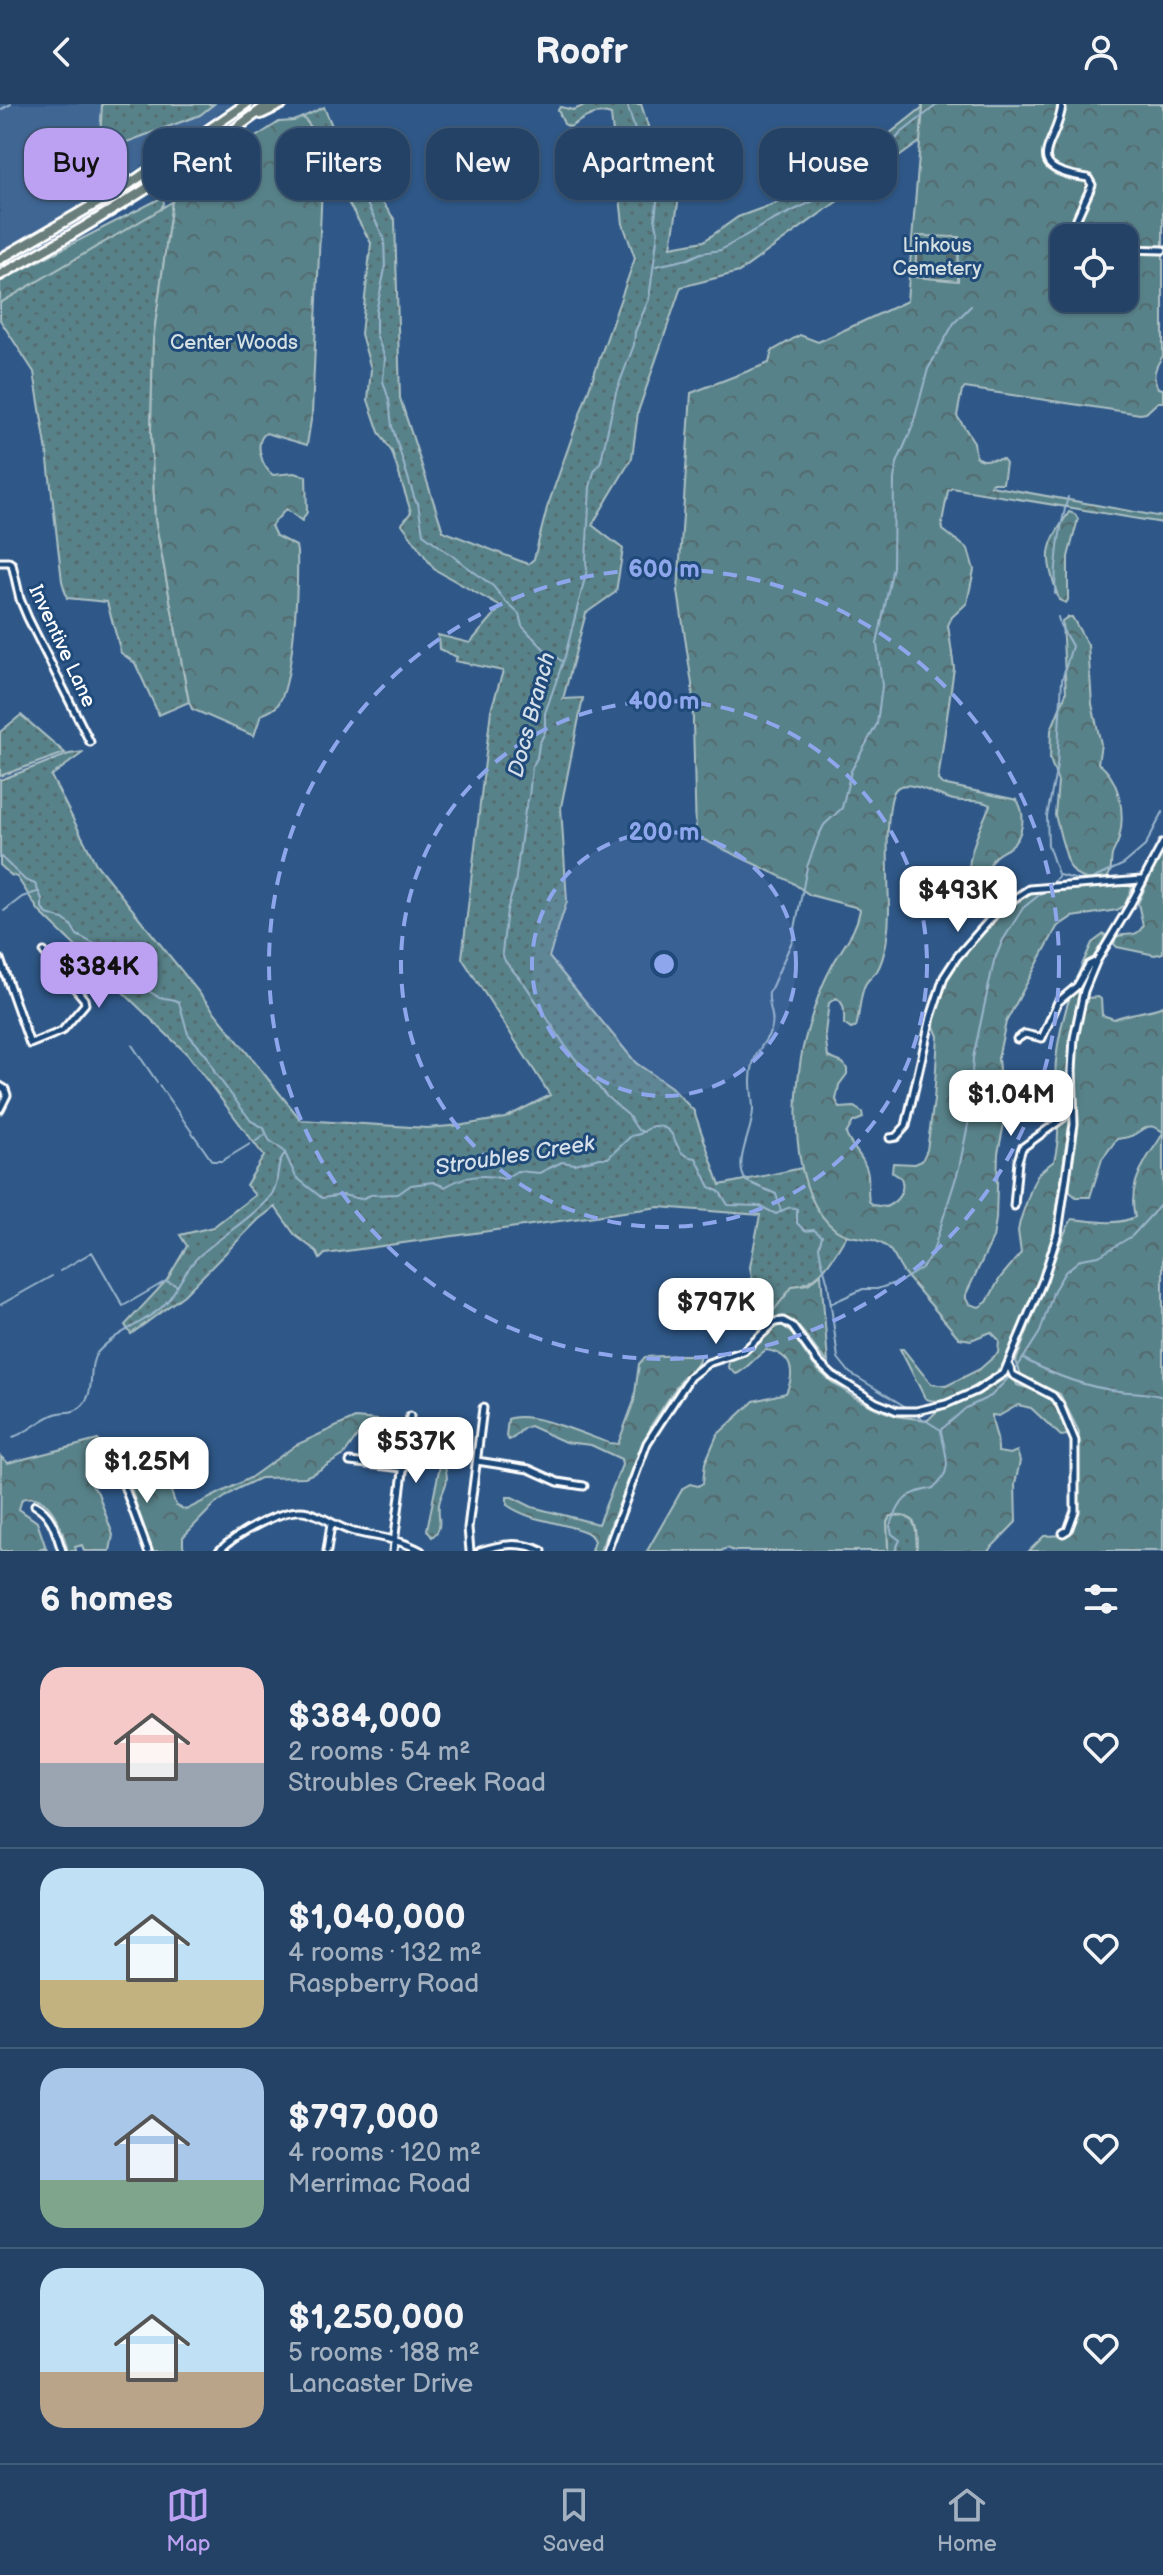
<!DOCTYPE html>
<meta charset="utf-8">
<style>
body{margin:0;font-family:"Balsamiq Sans",sans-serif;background:#2b496c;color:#f1f3f6;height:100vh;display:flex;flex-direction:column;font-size:30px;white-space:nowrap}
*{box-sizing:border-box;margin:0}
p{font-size:26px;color:#a3b0bf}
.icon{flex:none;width:44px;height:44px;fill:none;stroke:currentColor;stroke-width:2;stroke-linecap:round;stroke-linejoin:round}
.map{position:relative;height:1447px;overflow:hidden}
.sheet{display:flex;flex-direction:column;background:#234266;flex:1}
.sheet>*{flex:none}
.hud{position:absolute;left:24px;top:24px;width:1116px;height:72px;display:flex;gap:16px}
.fabs{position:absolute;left:1050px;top:120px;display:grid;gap:16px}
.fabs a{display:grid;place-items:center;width:88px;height:88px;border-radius:16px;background:#234266;box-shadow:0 2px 6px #0004,0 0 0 2px #405b7a;font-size:40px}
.price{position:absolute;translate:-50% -68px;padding:0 18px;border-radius:16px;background:#fff;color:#222;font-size:26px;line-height:52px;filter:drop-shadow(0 2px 4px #0008)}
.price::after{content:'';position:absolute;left:50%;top:48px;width:24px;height:18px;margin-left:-12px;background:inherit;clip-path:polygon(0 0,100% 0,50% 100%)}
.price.on{background:#bca0f2;color:#111}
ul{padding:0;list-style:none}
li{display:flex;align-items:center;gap:24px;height:200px;padding:0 40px}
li+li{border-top:2px solid #405b7a}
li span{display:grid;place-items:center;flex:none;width:224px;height:160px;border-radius:24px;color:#555}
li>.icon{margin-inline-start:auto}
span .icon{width:96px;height:96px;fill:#fffc;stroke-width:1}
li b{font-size:34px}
h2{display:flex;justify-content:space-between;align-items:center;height:96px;padding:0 40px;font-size:34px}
.chip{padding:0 28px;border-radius:24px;background:#234266;box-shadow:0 2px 6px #0004,0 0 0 2px #405b7a;font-size:28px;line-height:72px}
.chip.on{background:#bca0f2;color:#111}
header{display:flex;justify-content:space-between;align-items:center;height:104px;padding:0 40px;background:#234266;font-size:36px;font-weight:700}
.tab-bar{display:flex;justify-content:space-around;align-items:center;height:112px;border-top:2px solid #405b7a;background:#234266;font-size:22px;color:#a3b0bf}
.tab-bar a{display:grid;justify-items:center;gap:4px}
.tab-bar .on{color:#bca0f2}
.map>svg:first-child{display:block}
.built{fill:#3f6694}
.grass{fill:url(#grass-dots);stroke:#acc0c4;stroke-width:2}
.forest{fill:url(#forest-crowns);stroke:#acc0c4;stroke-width:2;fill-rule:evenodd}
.cemetery{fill:url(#cemetery-stones);stroke:#acc0c4;stroke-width:2}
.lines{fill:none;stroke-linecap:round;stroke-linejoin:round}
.stream{stroke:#9bb6cd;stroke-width:2}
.minor-casing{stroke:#fff;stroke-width:11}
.highway-casing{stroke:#fff;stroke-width:14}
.minor{stroke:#1f4a7a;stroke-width:5}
.highway{stroke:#6b7f7c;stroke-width:8}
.ring{fill:none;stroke:#8ea6ec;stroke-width:4;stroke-dasharray:14 10}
.labels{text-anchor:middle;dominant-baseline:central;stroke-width:6;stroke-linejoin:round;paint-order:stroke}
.park-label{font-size:20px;fill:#d5e0e2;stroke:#1f4a7a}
.street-label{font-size:20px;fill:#fff;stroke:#1f4a7a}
.water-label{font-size:22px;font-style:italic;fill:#d5e0ea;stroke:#1f4a7a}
.centre{fill:#8ea6ec;stroke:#1f4a7a;stroke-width:4}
.ring-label{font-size:24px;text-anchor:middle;font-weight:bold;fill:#8ea6ec;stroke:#1f4a7a;stroke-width:6;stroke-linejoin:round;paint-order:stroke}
</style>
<header><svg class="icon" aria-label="back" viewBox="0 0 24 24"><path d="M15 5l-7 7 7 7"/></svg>Roofr<svg class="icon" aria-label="person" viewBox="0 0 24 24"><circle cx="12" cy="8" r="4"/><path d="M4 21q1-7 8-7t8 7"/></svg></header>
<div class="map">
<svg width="1163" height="1447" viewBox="0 0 1163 1447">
<defs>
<pattern id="grass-dots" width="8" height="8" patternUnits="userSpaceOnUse" patternTransform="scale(2)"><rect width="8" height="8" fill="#588289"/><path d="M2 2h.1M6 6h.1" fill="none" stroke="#536a6e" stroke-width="1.8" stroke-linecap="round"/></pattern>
<pattern id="forest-crowns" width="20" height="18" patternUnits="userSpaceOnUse" patternTransform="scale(2)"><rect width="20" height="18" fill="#588289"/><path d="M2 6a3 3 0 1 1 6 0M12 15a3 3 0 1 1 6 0" fill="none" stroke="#536a6e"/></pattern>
<pattern id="cemetery-stones" width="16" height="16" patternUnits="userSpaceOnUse" patternTransform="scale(2)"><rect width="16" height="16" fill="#588289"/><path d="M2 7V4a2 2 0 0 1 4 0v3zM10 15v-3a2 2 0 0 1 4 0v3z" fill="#536a6e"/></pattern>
</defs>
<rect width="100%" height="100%" fill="#2f5888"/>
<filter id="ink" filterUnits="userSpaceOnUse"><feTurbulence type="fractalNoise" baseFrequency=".0125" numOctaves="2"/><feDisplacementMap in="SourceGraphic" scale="16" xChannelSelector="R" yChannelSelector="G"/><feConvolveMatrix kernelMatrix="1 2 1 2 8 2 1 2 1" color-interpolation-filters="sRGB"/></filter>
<g filter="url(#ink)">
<path class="built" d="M0,0H232L62,116L0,148Z"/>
<path class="grass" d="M102,0H214L200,11L124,39H113L100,36Z
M589,0H641L664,72L679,93L671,143L704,137L738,113L825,81L923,3L921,37L739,168L681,183L638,308L632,354L592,421L623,445L616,488L586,509L563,595L583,594L561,703L567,797L549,853L636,959L671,983L694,1007L720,1081L802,1064C811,1089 822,1120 847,1131C832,1154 822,1179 793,1182L761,1223L750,1163L760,1111L659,1103L325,1150L320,1155L316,1147L295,1131L275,1103L259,1115L184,1191L131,1230L125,1221L167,1176L187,1142L180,1131L213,1123L255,1091L246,1081L264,1052L187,950L39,807L17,773L11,771L0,761V676L69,650L84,648L51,672L96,760L301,1016L427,1024L463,1021L505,1014L550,991L462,854L491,606L503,567L455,557L457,553L439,545L438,531L470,539L501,503L434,465L402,420L411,408L392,348L379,328L368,296L371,265L361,230L371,139L323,54L317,31L303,13L324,3L339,38L395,116L400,294L443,427L528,460L534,455L547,404L635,154L623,120L611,11C596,5 582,15 570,23L564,20L558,6L560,3L573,6Z
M172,98L153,236L151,329L155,415L189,598L159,611L135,559L121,549L107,498L67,494L62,477L47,348L34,268L0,216V199Z
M21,611L65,649L0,672V628Z
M903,1411C919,1416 916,1432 917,1447H888L887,1418L891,1412Z"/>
<path class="forest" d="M921,0H1163V252C1156,261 1151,273 1158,284L1163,285V298H1158L1146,309L1140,310L965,284L962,286L957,312L974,338L976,353L983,356L1003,355L1006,359L1003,379H992L991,382L1163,413V419L952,384L948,387L942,418L943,426L968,445L974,466L967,499L952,513L948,521L954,564L938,676L942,680L1017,696C1026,710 1024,732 1010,743C1005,747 998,749 994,754C986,763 989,774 979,782L971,781C963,756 981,723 990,701C978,694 966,699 954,696C941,694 907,673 896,685C883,698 889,785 889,807C889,824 886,852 877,867C873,872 868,875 865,881C859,894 860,910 856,923L851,925L844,920C844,911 846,899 836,894L829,899L825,929L828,953L843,959L847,965V970L839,981L836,996L840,1004L854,1003L862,1008L863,1014L853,1018L846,1030C851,1044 866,1054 868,1071C869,1080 867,1088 869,1097L873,1101L886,1103C898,1097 906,1087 901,1074L892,1068L893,1059L915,1060L922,1057L927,1046L934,996L938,932L932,918L933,912L950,865L1011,798L1034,788L1128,781L1132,784L1125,801L1117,806L1072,813L1057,823L1006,918L998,954L1004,1020L998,1049L996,1115L993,1134L966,1190V1195L969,1200L979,1203L987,1198L1000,1174L1021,1149L1018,1127L1020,1117L1032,1082L1039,1069L1054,1057C1062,1027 1056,1006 1055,977C1055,928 1071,882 1092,839L1104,830L1106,832L1080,889L1073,916L1069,946L1070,1015L1051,1144L1012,1247C1005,1258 998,1269 987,1277C973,1287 939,1303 925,1294L900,1245H903L931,1280L946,1282L980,1265L998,1249L999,1236L991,1228L971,1236L959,1234C941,1212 922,1191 904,1169C897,1160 895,1150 887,1143C873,1131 851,1137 836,1126C788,1090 792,986 805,935C811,913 819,886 830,866C840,845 856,830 860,806L855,803L810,791L790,777L696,732L692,580L678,487L691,289L769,259L772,247L800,231L818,238L825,235L907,197L923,3ZM1064,134H1124V194H1064Z
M303,13C320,32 323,52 325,77L322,81L312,310L307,341L266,329C253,338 262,363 273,371L294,369L306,372L307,408L302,417L286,405L271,422L276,432L296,442L297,448C298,478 294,582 277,602C272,607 266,609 261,611L254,632L192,605L189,598L155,415L151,329L153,236L172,98L184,79L279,18L294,17Z
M163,93L164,99L161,105L0,199V177Z
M1069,408L1075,410L1078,415L1068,453V496L1066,499L1059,496C1045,451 1043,447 1069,408Z
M1068,513H1072L1088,541L1092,600L1101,640L1098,659C1119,674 1126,708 1119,734C1118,740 1114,745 1112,751C1110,761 1113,768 1106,775L1091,777L1078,772L1074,768L1069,761L1061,734L1055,711L1058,678L1050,655L1051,626L1066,589L1062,517Z
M1163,745V849L1155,851L1117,843L1114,840L1116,833C1127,828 1136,835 1143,822L1138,799Z
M1098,893L1101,895L1102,911L1114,915C1130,908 1146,909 1163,902V1028C1147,1016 1145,1027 1131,1032C1127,1034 1122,1034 1117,1035L1102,1055L1090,1093H1076L1070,1088C1068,1068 1078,1042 1078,1020C1079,1007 1077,994 1076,982C1075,952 1079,923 1087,894Z
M1163,1028V1447H1029L1044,1432L1068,1431L1073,1423L1079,1399L1077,1371L1079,1328L1060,1290L1021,1271L1016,1257L1065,1128L1072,1115C1092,1117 1116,1122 1135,1113C1130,1093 1135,1074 1146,1056C1151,1046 1159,1039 1163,1028Z
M821,1170L828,1258C809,1243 803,1213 775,1214L761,1223L793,1182L808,1180Z
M780,1220C794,1227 802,1246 812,1259C828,1280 870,1305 897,1312C907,1314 918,1315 928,1316L936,1308L982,1288L1008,1271L1015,1275L1017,1281C1054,1291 1055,1297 1068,1331L1061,1332L1031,1304L1018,1301L999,1312L992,1311C992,1326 999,1329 998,1348L1010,1350L1017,1347L1020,1357L1015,1380L1016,1418L988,1447H917C916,1424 920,1409 891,1412L887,1418L888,1447H734L727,1444L721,1447H647L683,1384L690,1380L698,1382L703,1379L705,1359L717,1331L754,1297L786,1289C796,1268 792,1250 766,1246C756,1252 744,1268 736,1270L728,1263L729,1258L749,1247Z
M682,1251H700L698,1259L683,1273L652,1320L600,1447H591L594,1437C591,1432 592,1431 586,1428C560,1417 531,1418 507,1401V1393H512L532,1403L598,1420L622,1361L621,1355L591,1341L565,1338L530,1322C519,1324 518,1333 509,1336L506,1332L508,1315C530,1306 585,1331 609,1339L618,1340L634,1297L639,1260L645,1253Z
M355,1314L389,1317L393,1325C380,1330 370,1327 358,1331L344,1351L314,1369L305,1373L260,1374L237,1385L215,1400L183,1433V1442L187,1447H153C145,1421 116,1361 130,1337C157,1347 168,1377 176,1402L186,1406L250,1374L296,1341Z
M98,1336L101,1341L98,1355L87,1361L84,1370L98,1389L113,1431L110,1447H84L82,1441L75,1443L76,1447H68C63,1427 50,1385 22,1395L19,1405L37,1418L47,1447L43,1444L38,1447H0L1,1353L8,1359Z
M440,1361L445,1363C450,1378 444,1383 440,1396C435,1410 446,1423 432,1433L427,1426Z"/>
<path class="cemetery" d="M917,132L959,133L958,177L915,173Z"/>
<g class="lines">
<path class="stream" d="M627,0L657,98L655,114L658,128L649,195L635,228L634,241L616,288L601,357L594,368L590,383L586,456L587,466L565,552L545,609V628L539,640L537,654L532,663L529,693L525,706L515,780L507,806L502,849L505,857L526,882L568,946L607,993L628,1011L638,1026L644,1028
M0,6L11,0
M335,36L384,134L385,165L376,208V230L385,254L383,277L389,296L392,322L415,396L418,399L423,430L493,482L505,497L519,510L522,522L547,548L562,557
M656,162L688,155L701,149L721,146L765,120L826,91L867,60L878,55L901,29L938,0
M1055,490C1055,457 1059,425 1068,393
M1058,513L1060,521L1072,542L1062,576L1057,662L1047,712L1048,741L1058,770
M0,752L25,776L35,780L42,795V804L47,810L63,815L71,821L77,831L104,845L107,848V858C125,867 138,881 155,891C163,896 171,893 179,898L188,930L207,952L215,969L251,1017L264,1024L269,1036L284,1047L296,1073L322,1094L343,1091L361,1095L371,1091L398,1090L411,1081L433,1078L445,1083C462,1072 484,1069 504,1075L517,1067L539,1069L562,1058L575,1060L600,1054H608L631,1032L640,1030L652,1022C684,1021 667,1052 696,1054L710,1083L720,1088L728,1101L760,1102L776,1110C784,1106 789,1101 797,1105V1119L805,1127L814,1126L822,1132L819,1143L821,1154L828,1180L838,1254L850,1269L911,1306
M1059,771L1078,776L1092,775L1124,760L1145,742L1163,708
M1052,780L1059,771
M4,807L22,793L37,788
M132,941L157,978
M159,981L212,1057H222L250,1040
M256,1037L265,1031
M781,1107L776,1090L746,1077C732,1057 754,1027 753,1004C752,988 749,976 753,960C756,947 766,938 771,926C776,913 767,901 769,889L793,835L807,763L818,733L824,721L842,704L851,667L877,620L882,582L877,540L893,463L894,375L897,359L912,324L928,265L954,219L971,202
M60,1167L92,1148L123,1202L166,1177L178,1182
M832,1199L863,1185H877L901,1177L922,1164L932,1150L959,1064L969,1016L973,954L994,857L1003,836L1023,804L1044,787
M0,1201L52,1172
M1024,1255C1053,1271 1085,1283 1119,1287C1135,1289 1147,1288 1163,1293
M915,1310L941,1326
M942,1325L966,1304L991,1292L1015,1267L1040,1228L1054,1186L1065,1168L1081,1155L1099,1152L1132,1132L1163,1098
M13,1333C29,1328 39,1316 55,1310C65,1307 75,1310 83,1301C96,1286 87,1262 97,1249C115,1228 142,1221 162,1203C177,1189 183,1167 198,1153C220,1132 249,1117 269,1094C281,1081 274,1062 285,1049
M895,1447L900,1436L892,1430L890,1422C903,1393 904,1390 934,1384C955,1365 945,1351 941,1327"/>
<defs>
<path id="minor" d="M1062,0C1060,39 1015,64 1088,74L1092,81L1077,114L1072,134
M1124,145L1163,146
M0,458H9L12,460L20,495L28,514L90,638
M0,855L30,940L62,927L85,900L84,895L44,848
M1017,935L1025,930L1042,934L1058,898L1077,882L1089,861L1095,858
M0,982L5,985L7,991L0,1005
M890,1034L896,1033L906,1022L931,913L944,873L957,853L1001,803L1029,785L1141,776
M1014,1102L1018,1057L1022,1044L1063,1014L1071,999
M1009,1262L1013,1271L1053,1292L1060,1301L1075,1337V1407L1068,1426L1063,1429
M477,1357L529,1365L558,1378L584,1382
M350,1358L403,1364
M118,1365L148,1447
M35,1401C53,1411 56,1429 62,1447
M219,1447C235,1431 285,1401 308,1408C325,1413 338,1424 354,1428C377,1433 400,1435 421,1447
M327,1447L331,1420
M393,1447L410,1312
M470,1447L468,1424L483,1304
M480,1447C502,1440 520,1437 542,1447
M607,1447L647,1339L690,1273L708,1259L744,1247L775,1218L783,1217L792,1222L818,1258L833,1272L875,1298L897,1307H916L946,1300L976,1287L1004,1269L1043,1176L1058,1129L1074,1020L1072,966L1074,934L1084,887L1096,858L1129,803L1163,739"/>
<path id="highway" d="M261,10L282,0
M0,155L128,81L246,0
M0,171C93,120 184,64 269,0"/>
</defs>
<use href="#minor" class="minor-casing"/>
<use href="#highway" class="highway-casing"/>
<use href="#minor" class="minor"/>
<use href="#highway" class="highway"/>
</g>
</g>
<circle cx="664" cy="860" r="132" fill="#8ea6ec" fill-opacity=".12"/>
<g class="ring">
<circle cx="664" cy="860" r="132"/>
<circle cx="664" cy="860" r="263"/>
<circle cx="664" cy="860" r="395"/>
</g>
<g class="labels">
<g class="park-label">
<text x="937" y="142">Linkous<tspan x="937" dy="23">Cemetery</tspan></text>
<text x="234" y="239">Center Woods</text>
</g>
<g class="street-label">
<text transform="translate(62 542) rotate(65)">Inventive Lane</text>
</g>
<g class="water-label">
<text transform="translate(532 611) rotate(-75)">Docs Branch</text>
<text transform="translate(515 1052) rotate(-9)">Stroubles Creek</text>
</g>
</g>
<circle cx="664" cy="860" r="12" class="centre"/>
<g class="ring-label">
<text x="664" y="473">600 m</text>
<text x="664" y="605">400 m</text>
<text x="664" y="736">200 m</text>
</g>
</svg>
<div class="fabs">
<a><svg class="icon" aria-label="locate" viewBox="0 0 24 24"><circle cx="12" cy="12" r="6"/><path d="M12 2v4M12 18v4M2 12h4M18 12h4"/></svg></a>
</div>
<b class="price" style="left:958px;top:830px">$493K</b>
<b class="price on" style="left:99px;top:906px">$384K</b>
<b class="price" style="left:1011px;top:1034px">$1.04M</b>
<b class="price" style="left:716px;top:1242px">$797K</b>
<b class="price" style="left:416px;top:1381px">$537K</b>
<b class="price" style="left:147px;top:1401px">$1.25M</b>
<div class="hud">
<a class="chip on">Buy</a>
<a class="chip">Rent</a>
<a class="chip">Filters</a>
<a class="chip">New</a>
<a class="chip">Apartment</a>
<a class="chip">House</a>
</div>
</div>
<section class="sheet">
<h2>6 homes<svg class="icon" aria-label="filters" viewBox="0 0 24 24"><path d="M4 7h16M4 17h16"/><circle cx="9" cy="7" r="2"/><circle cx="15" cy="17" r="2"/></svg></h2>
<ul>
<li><span style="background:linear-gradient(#f6c9c9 60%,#9aa5b1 0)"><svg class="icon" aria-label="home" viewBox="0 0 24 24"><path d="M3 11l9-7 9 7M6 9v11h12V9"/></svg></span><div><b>$384,000</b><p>2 rooms · 54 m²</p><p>Stroubles Creek Road</p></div><svg class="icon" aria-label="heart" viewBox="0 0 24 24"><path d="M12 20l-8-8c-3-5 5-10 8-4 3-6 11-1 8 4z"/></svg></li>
<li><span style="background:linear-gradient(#bfe0f5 70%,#c2b280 0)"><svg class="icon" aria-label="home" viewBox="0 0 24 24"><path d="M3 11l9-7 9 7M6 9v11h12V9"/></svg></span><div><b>$1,040,000</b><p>4 rooms · 132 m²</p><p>Raspberry Road</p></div><svg class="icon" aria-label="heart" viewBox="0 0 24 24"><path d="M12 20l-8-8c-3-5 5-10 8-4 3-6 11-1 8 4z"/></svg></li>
<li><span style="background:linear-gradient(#a9c7e8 70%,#7fa58c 0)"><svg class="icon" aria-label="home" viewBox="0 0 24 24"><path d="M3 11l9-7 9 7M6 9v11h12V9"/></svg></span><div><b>$797,000</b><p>4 rooms · 120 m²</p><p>Merrimac Road</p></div><svg class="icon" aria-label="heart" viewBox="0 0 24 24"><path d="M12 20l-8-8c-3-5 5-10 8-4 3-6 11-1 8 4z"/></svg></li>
<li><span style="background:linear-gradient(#bfe0f5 65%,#b9a48a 0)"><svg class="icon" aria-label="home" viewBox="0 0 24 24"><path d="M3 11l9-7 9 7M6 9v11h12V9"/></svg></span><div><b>$1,250,000</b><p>5 rooms · 188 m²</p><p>Lancaster Drive</p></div><svg class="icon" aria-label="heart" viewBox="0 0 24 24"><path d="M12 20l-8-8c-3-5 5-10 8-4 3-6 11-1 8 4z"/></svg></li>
</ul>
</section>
<nav class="tab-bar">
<a class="on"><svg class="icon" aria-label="map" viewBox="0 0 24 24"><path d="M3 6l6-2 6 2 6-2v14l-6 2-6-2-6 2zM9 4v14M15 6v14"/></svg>Map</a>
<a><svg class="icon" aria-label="saved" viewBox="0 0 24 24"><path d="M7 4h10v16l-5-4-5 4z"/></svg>Saved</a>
<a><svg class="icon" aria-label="home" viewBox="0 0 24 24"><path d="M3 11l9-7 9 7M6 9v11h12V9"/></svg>Home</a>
</nav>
